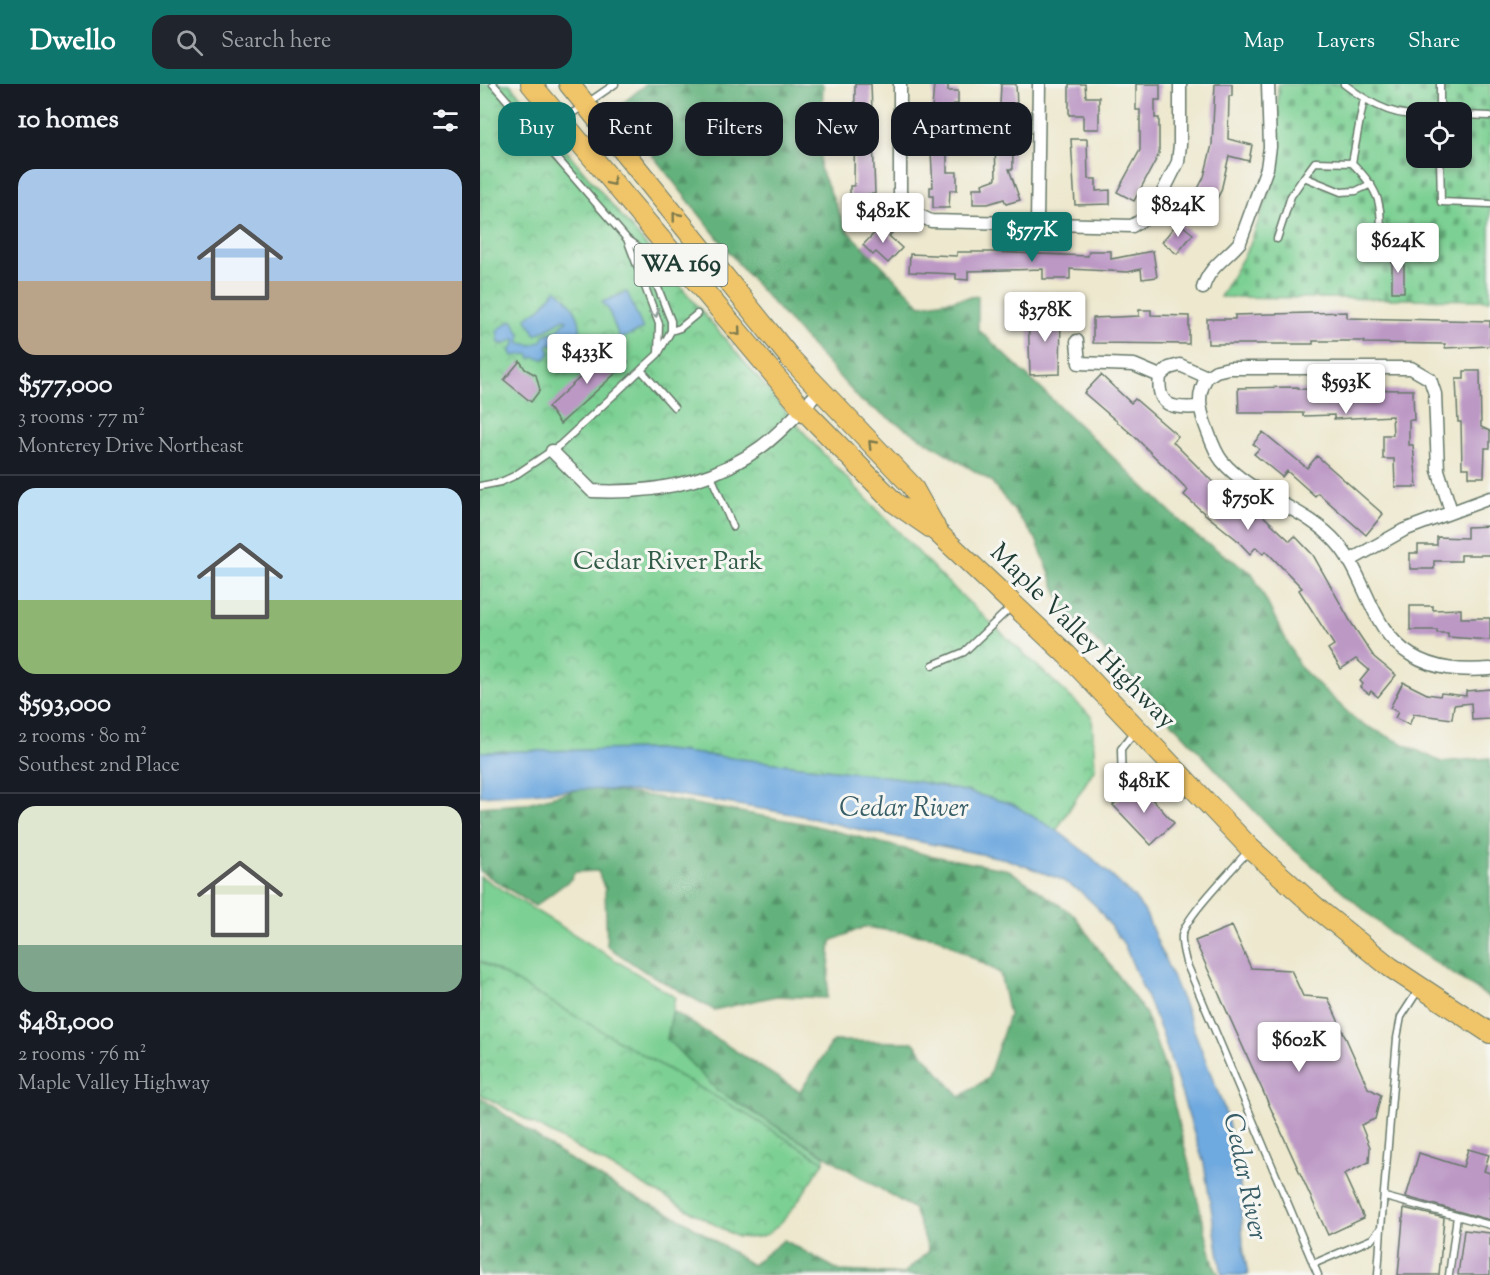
<!DOCTYPE html>
<meta charset="utf-8">
<style>
body{margin:0;font-family:"Sorts Mill Goudy",serif;background:#20242c;color:#f1f3f6;height:100vh;display:flex;flex-direction:column;font-size:22px;white-space:nowrap}
*{box-sizing:border-box;margin:0}
p{font-size:20px;color:#9ea1a6}
.icon{flex:none;width:33px;height:33px;fill:none;stroke:currentColor;stroke-width:2;stroke-linecap:round;stroke-linejoin:round}
.map{position:relative;flex:1;overflow:hidden}
.sheet{display:flex;flex-direction:column;background:#171b24;width:480px}
.sheet>*{flex:none}
.top-card{position:absolute;left:18px;top:18px;width:570px;height:54px;display:flex;gap:12px}
.tools{position:absolute;left:926px;top:18px;display:grid;gap:12px}
.tools a{display:grid;place-items:center;width:66px;height:66px;border-radius:12px;background:#171b24;box-shadow:0 3px 9px #0003;font-size:30px}
.price{position:absolute;translate:-50% -51px;padding:0 14px;border-radius:6px;background:#fff;color:#222;font-size:20px;line-height:39px;filter:drop-shadow(0 2px 3px #0008)}
.price::after{content:'';position:absolute;left:50%;top:36px;width:18px;height:14px;margin-left:-9px;background:inherit;clip-path:polygon(0 0,100% 0,50% 100%)}
.price.active{background:#0f766e;color:#fff}
ul{padding:0;list-style:none}
li{display:grid;align-content:center;gap:12px;height:318px;padding:0 18px}
li+li{border-top:2px solid #363941}
li span{display:grid;place-items:center;height:186px;border-radius:18px;color:#555}
li>.icon{margin-inline-start:auto}
span .icon{width:108px;height:108px;fill:#fffc;stroke-width:1}
li b{font-size:26px}
h2{display:flex;justify-content:space-between;align-items:center;height:72px;padding:0 18px;font-size:26px}
.chip{padding:0 21px;border-radius:18px;background:#171b24;box-shadow:0 3px 9px #0003;font-size:21px;line-height:54px}
.chip.active{background:#0f766e;color:#fff}
header{display:flex;align-items:center;gap:36px;box-sizing:border-box;height:84px;padding:0 30px;background:#0f766e;color:#fff}
header strong{font-size:28px}
nav{display:flex;gap:33px;margin-inline-start:auto;font-size:21px}
.search{width:420px;height:54px;background:#20242c;display:flex;align-items:center;gap:15px;box-sizing:border-box;padding:0 21px;border-radius:18px;color:#9ea1a6;font-size:22px}
main{display:flex;flex:1;min-height:0}
.map>svg:first-child{display:block}
.grass{fill:#7bd093;stroke:#4d8664;stroke-width:1.5}
.forest{fill:url(#forest-firs);stroke:#427858;stroke-width:1.5}
.cemetery{fill:url(#cemetery-stones);stroke:#4d8664;stroke-width:1.5;fill-rule:evenodd}
.park{fill:url(#park-crowns);stroke:#4d8664;stroke-width:1.5}
.water{fill:#6ea9df;stroke:#46738a;stroke-width:1.5}
.building{fill:#bc98c5}
.lines{fill:none;stroke-linecap:round;stroke-linejoin:round}
.service-casing{stroke:#67796a;stroke-width:9}
.minor-casing{stroke:#67796a;stroke-width:15}
.primary-casing{stroke:#67796a;stroke-width:22}
.service{stroke:#fff;stroke-width:6}
.minor{stroke:#fff;stroke-width:12}
.primary{stroke:#f0c469;stroke-width:20}
.oneway{stroke:#7d7a4c}
.oneway2{stroke:#8f9e9a}
.labels{text-anchor:middle;dominant-baseline:central;stroke-width:6;stroke-linejoin:round;paint-order:stroke}
.shield{fill:#f6f6f2;stroke:#60746d;stroke-width:1.5}
.shield-label{font-size:24px;font-weight:bold;fill:#1f3d34}
.park-label{font-size:26px;fill:#315a47;stroke:#f6f6f2}
.street-label{font-size:26px;fill:#1f3d34;stroke:#f6f6f2}
.water-label{font-size:27px;font-style:italic;fill:#375d67;stroke:#f6f6f2}
</style>
<header>
<strong>Dwello</strong>
<div class="search"><svg class="icon" aria-label="search" viewBox="0 0 24 24"><circle cx="10" cy="10" r="6"/><path d="M15 15l6 6"/></svg>Search here</div>
<nav><a>Map</a><a>Layers</a><a>Share</a></nav>
</header>
<main>
<section class="sheet">
<h2>10 homes<svg class="icon" aria-label="filters" viewBox="0 0 24 24"><path d="M4 7h16M4 17h16"/><circle cx="9" cy="7" r="2"/><circle cx="15" cy="17" r="2"/></svg></h2>
<ul>
<li><span style="background:linear-gradient(#a9c7e8 60%,#b9a48a 0)"><svg class="icon" aria-label="home" viewBox="0 0 24 24"><path d="M3 11l9-7 9 7M6 9v11h12V9"/></svg></span><div><b>$577,000</b><p>3 rooms · 77 m²</p><p>Monterey Drive Northeast</p></div></li>
<li><span style="background:linear-gradient(#bfe0f5 60%,#8fb573 0)"><svg class="icon" aria-label="home" viewBox="0 0 24 24"><path d="M3 11l9-7 9 7M6 9v11h12V9"/></svg></span><div><b>$593,000</b><p>2 rooms · 80 m²</p><p>Southest 2nd Place</p></div></li>
<li><span style="background:linear-gradient(#dfe7d0 75%,#7fa58c 0)"><svg class="icon" aria-label="home" viewBox="0 0 24 24"><path d="M3 11l9-7 9 7M6 9v11h12V9"/></svg></span><div><b>$481,000</b><p>2 rooms · 76 m²</p><p>Maple Valley Highway</p></div></li>
</ul>
</section>
<div class="map">
<svg width="1010" height="1191" viewBox="0 0 1010 1191">
<defs>
<pattern id="forest-firs" width="22" height="20" patternUnits="userSpaceOnUse" patternTransform="scale(1.5)"><rect width="22" height="20" fill="#64b27d"/><path d="M5 1l3.5 6h-7zM16 11l3.5 6h-7z" fill="#529267"/></pattern>
<pattern id="cemetery-stones" width="16" height="16" patternUnits="userSpaceOnUse" patternTransform="scale(1.5)"><rect width="16" height="16" fill="#7bd093"/><path d="M2 7V4a2 2 0 0 1 4 0v3zM10 15v-3a2 2 0 0 1 4 0v3z" fill="#64aa79"/></pattern>
<pattern id="park-crowns" width="20" height="18" patternUnits="userSpaceOnUse" patternTransform="scale(1.5)"><rect width="20" height="18" fill="#7bd093"/><path d="M2 6a3 3 0 1 1 6 0M12 15a3 3 0 1 1 6 0" fill="none" stroke="#64aa79"/></pattern>
</defs>
<rect width="100%" height="100%" fill="#f6f6f2"/>
<filter id="ink" filterUnits="userSpaceOnUse"><feTurbulence type="fractalNoise" baseFrequency=".0167" numOctaves="2"/><feDisplacementMap in="SourceGraphic" scale="12" xChannelSelector="R" yChannelSelector="G"/><feConvolveMatrix kernelMatrix="1 2 1 2 8 2 1 2 1" color-interpolation-filters="sRGB"/></filter>
<filter id="wash" filterUnits="userSpaceOnUse"><feTurbulence type="fractalNoise" baseFrequency=".008" numOctaves="4" result="noise"/><feDisplacementMap in="SourceGraphic" scale="24" xChannelSelector="R" yChannelSelector="G"/><feGaussianBlur stdDeviation="1.35" result="paint"/><feColorMatrix in="noise" values="0 0 0 0 0 0 0 0 0 0 0 0 0 0 0 0 0 1.4 0 .05"/><feComposite in="paint" operator="in"/></filter>
<g filter="url(#wash)">
<rect width="100%" height="100%" fill="#ede8ce"/>
<path class="grass" d="M0,792L195,913L187,955L238,1007L344,1072V1078L269,1032L0,877Z"/>
<path class="forest" d="M166,0H343L340,84L367,146L441,221L498,212V245L717,453L772,489L820,583L878,638L961,678L1010,674V914L913,851L796,750L582,521L556,455L511,397L381,317L264,187L136,25Z
M104,704L169,712L328,740L448,771L529,786L594,831L666,930L685,984L734,1182L739,1191H0V1013L81,1070L146,1109L203,1136L272,1181L304,1156L360,1187L423,1190L449,1167L434,1125L238,1007L187,955L193,927L320,1008L353,957L433,958L480,1013L508,994L529,931L520,889L457,853L384,843L351,857L347,914L296,912L234,926L164,887L127,862L125,806L118,787L95,788L91,795L55,822L0,787V723L44,720Z"/>
<path class="cemetery" d="M798,0H1010V216L740,213L769,163L797,87ZM936,28H981V74H936Z"/>
<path class="park" d="M0,0H30L332,358L466,497L612,633L615,684L576,747L488,708L421,694L176,665L0,668Z
M0,877L269,1032L344,1078C328,1101 312,1132 289,1149C280,1155 267,1154 257,1153L0,1010Z"/>
<path class="water" d="M76,205C98,222 104,240 99,268L69,260L67,262L70,269L65,275L54,273L51,275L49,270L33,272L30,266L35,260V255L24,260L19,259L17,246L32,236L40,250V259L53,261L62,257L65,251L77,246L87,236L84,235L56,251L46,234L62,223Z
M147,208L163,245L140,255L128,225L122,218Z
M176,665L421,694L488,708L532,720L579,748L610,772L654,813L665,828L705,923L744,1024L759,1080L763,1162L768,1191H742L724,1080L682,949L644,860L616,822L600,807L580,795L526,775L381,746L318,731L193,710L108,705L0,712V668Z"/>
<g id="blocks">
<path class="building" d="M375,0H391L395,110H389V132H370V102H374Z
M454,0H468V7H478V20H474V44H467V88H477V106H470L469,124H453V112H450V103H453L450,50Z
M521,0H536L537,23H532L533,85H529L540,116L526,120L524,115L508,120H493V104H503L502,100L516,95L514,21H520Z
M589,0H605L606,13H619V45H603V31H589Z
M656,0H680V16H675V34H679V70L654,117L637,108L660,66V26H656Z
M735,0H752V12H749L748,55L772,61L769,77L749,72L741,107L725,136L707,126L724,93L732,61Z
M591,55H607L608,95H616V107L630,106V120L595,121Z
M405,138L414,147L409,152L422,164L408,179L396,168L393,171L383,161Z
M698,138L713,150L697,170L682,158Z
M609,167H631V175L673,167L677,193L662,195L661,185L648,188L590,185V195H563V185L488,187V196L476,195V190L429,188L430,170L477,172V168H512L608,172Z
M912,171H924V208H912Z
M659,226H671V231L709,232V260L613,259V234L659,232Z
M548,228H581L580,290L550,291Z
M867,228V234L1010,237V262L965,264V260L884,259V257H833V260H728L727,235H755V231Z
M131,265L135,269L138,267L148,278L80,340L68,323Z
M40,277L45,285L56,291L60,306L51,318L24,296Z
M984,287H1000L1001,343L1010,347V364H1005L1004,393H989V384H982L981,338H978L976,295H984Z
M621,291L651,319L655,315L698,352L693,358L749,414L750,412L775,434L780,429L810,457L815,452L833,471L872,540L894,573L916,591L898,613L891,607L889,610L880,603L883,600L880,597L889,586L876,575L861,585L848,565L854,561L819,506L822,504L786,467L783,470L776,463L770,470L756,455L725,430L704,411L708,406L655,353L604,309Z
M818,303V305L933,306L934,336H929V361H933L937,403H915L914,375H903V351H913L912,332L854,335V331L823,332V329H759L758,304Z
M783,348L827,384L837,372L903,430L886,451L838,409L835,412L807,387L802,393L774,370L779,365L773,360Z
M1010,442V471H981V477H954V485H930V469H938V461H957V453L987,454V443Z
M930,522H953V526L981,525V534H1010V556L968,553V549H957V546H930Z
M923,598L947,610L960,612L961,609L986,612V607L1010,605V635L992,636L991,619L974,621L972,635L934,630L929,641L915,634L918,628L910,624Z
M657,699L694,739L671,761L633,721Z
M752,842L771,884L811,886L823,912L848,914L888,1004L901,1011L895,1035L881,1041L890,1063L889,1078L864,1090L884,1134L848,1151L715,857Z
M988,1065L1009,1071L1004,1087L1010,1089V1136L926,1113L939,1069L983,1083Z
M924,1124L964,1134L959,1191H918Z
M984,1146L1010,1149V1191H978Z"/>
</g>
</g>
<g filter="url(#ink)">
<use href="#blocks" fill-opacity="0" stroke="#67796a" stroke-width="1.5"/>
<g class="lines">
<defs>
<path id="service" d="M13,0L147,155
M864,0C885,16 908,31 936,31
M884,14L872,79C907,113 901,128 899,173
M960,28V0
M981,31L1010,32
M84,35L135,0
M960,74L961,118L1010,120
M824,93L835,78L872,79
M797,155L811,112L824,93L861,108L876,107L891,100
M191,247L200,244L217,230
M161,286L194,323
M231,392L253,443
M0,402L21,398L34,392L80,361L178,270L191,247V237L163,166L147,155L179,240L178,270
M453,581L484,568L531,523
M642,703L641,665L655,647
M768,767C754,784 706,832 702,851C701,860 704,870 706,878L838,1191
M905,1113L1010,1141
M833,1180L892,1155L901,1144L917,954L921,933L939,905
M898,1191L901,1144
M969,1191L977,1132"/>
<path id="minor" d="M420,0V109C427,125 435,130 451,137L652,142L672,130L698,78L700,61V0
M557,139L559,0
M723,204C729,182 747,174 760,158L787,84L790,63L788,0
M597,257L599,279L654,281L680,292L689,284L700,281L727,293L736,287L749,284H931L950,295L955,310L958,386L971,427
M680,292C676,323 693,325 719,323
M727,293C717,310 719,322 725,340C730,353 734,367 742,377C771,412 827,424 857,459C887,493 890,546 931,571C955,586 983,587 1010,585
M72,367L112,407C173,410 231,400 281,363C303,347 321,325 341,306
M869,477L924,446L1010,414"/>
<path id="primary" d="M51,0L322,324L415,419L457,448L587,571L770,764L839,826L910,883L1010,949
M89,0L311,275L432,402L455,443"/>
</defs>
<use href="#service" class="service-casing"/>
<use href="#minor" class="minor-casing"/>
<use href="#primary" class="primary-casing"/>
<use href="#service" class="service"/>
<use href="#minor" class="minor"/>
<use href="#primary" class="primary"/>
</g>
<defs><path id="oneway-chevron" d="M-2-3.5L2.5 0L-2 3.5" fill="none" stroke-width="1.6" stroke-linecap="round" stroke-linejoin="round" transform="scale(1.5)"/></defs>
<g class="oneway">
<use href="#oneway-chevron" transform="translate(132 98) rotate(50)"/>
<use href="#oneway-chevron" transform="translate(196 132) rotate(-129)"/>
<use href="#oneway-chevron" transform="translate(257 248) rotate(50)"/>
<use href="#oneway-chevron" transform="translate(392 360) rotate(-134)"/>
</g>
<use class="oneway2" href="#oneway-chevron" transform="translate(175 229) rotate(70)"/>
</g>
<g class="labels">
<rect class="shield" x="154.5" y="160" width="93" height="42" rx="4.5"/>
<g class="shield-label">
<text x="201" y="181">WA 169</text>
</g>
<g class="park-label">
<text x="188" y="478">Cedar River Park</text>
</g>
<g class="street-label">
<text transform="translate(602 553) rotate(45)">Maple Valley Highway</text>
</g>
<g class="water-label">
<text x="424" y="725">Cedar River</text>
<text transform="translate(764 1093) rotate(78)">Cedar River</text>
</g>
</g>
</svg>
<div class="tools">
<a><svg class="icon" aria-label="locate" viewBox="0 0 24 24"><circle cx="12" cy="12" r="6"/><path d="M12 2v4M12 18v4M2 12h4M18 12h4"/></svg></a>
</div>
<b class="price" style="left:698px;top:154px">$824K</b>
<b class="price" style="left:403px;top:160px">$482K</b>
<b class="price active" style="left:552px;top:179px">$577K</b>
<b class="price" style="left:918px;top:190px">$624K</b>
<b class="price" style="left:565px;top:259px">$378K</b>
<b class="price" style="left:107px;top:301px">$433K</b>
<b class="price" style="left:866px;top:331px">$593K</b>
<b class="price" style="left:768px;top:447px">$750K</b>
<b class="price" style="left:664px;top:730px">$481K</b>
<b class="price" style="left:819px;top:989px">$602K</b>
<div class="top-card">
<a class="chip active">Buy</a>
<a class="chip">Rent</a>
<a class="chip">Filters</a>
<a class="chip">New</a>
<a class="chip">Apartment</a>
</div>
</div>
</main>
